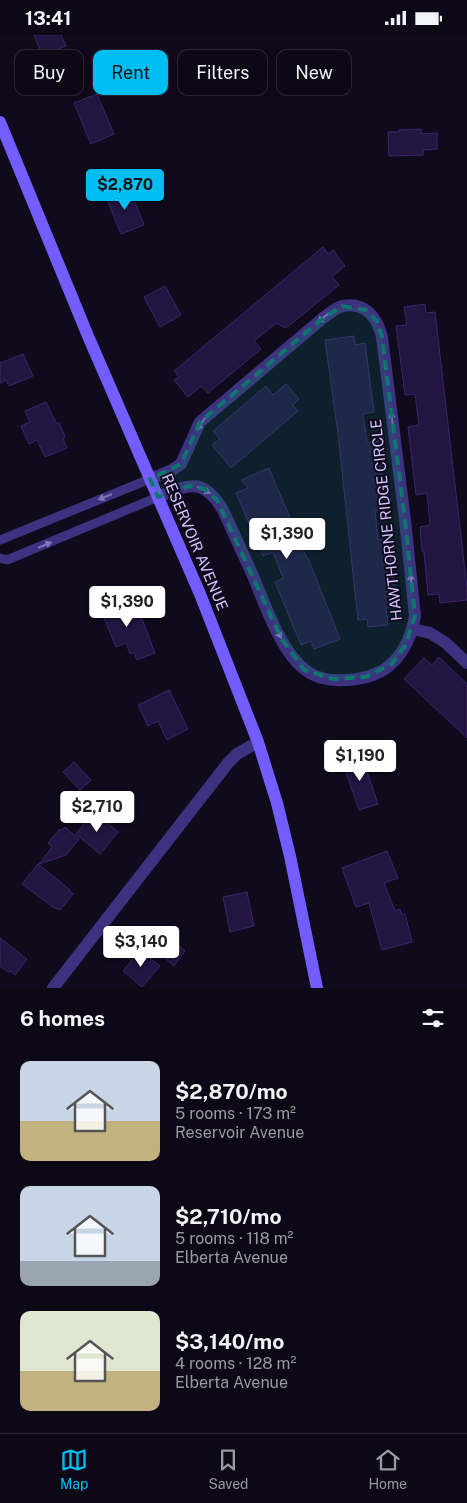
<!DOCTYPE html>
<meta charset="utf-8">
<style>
body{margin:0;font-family:"Public Sans",sans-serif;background:#15111f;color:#f1f3f6;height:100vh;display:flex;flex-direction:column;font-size:19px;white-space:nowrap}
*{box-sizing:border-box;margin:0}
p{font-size:16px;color:#9a9aa1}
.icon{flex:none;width:28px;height:28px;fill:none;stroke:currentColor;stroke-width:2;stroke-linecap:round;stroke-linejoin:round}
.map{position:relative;height:953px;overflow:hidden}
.details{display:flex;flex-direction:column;background:#0c0816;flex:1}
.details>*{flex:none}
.top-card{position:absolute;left:15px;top:15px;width:438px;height:45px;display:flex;gap:10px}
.price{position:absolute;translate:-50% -42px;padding:0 11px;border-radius:5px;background:#fff;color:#222;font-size:16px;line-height:32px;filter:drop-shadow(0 1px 2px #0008)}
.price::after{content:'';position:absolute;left:50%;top:30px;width:15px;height:11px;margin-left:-8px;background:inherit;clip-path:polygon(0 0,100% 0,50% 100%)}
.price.selected{background:#00bef1;color:#111}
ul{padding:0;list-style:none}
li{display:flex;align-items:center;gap:15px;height:125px;padding:0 20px}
li span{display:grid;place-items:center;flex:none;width:140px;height:100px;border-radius:10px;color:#555}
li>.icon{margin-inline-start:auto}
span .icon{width:60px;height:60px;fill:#fffc;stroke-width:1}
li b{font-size:21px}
h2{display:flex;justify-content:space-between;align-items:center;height:60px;padding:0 20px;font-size:21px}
.tag{padding:0 18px;border-radius:10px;background:#0c0816;box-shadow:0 2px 12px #0003,0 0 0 1px #2c2935;font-size:18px;line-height:45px}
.tag.selected{background:#00bef1;color:#111}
.status{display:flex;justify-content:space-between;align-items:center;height:35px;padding:0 25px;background:#0c0816;direction:ltr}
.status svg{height:14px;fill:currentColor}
.menu{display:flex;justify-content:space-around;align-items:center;height:70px;border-top:1px solid #2c2935;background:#0c0816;font-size:14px;color:#9a9aa1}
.menu a{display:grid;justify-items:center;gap:2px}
.menu .selected{color:#00bef1}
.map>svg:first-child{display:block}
.building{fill:#22153f;stroke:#3c256d}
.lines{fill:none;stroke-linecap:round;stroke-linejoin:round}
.service{stroke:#3d3280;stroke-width:9}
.minor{stroke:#3d3280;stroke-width:12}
.secondary{stroke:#735dff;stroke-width:12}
.oneway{fill:#8075b9}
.marked{fill:#0f766e;fill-opacity:0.2;stroke:#0f766e;stroke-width:4;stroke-dasharray:10 6;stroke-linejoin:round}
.labels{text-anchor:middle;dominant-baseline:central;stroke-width:4;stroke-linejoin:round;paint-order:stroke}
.street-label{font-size:15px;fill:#d3c6ff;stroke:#100a1d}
</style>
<div class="status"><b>13:41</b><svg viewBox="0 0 49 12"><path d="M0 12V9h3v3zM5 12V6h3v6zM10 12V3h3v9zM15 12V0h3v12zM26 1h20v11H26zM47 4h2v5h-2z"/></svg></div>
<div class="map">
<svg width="467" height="953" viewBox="0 0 467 953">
<rect width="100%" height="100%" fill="#100a1d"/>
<path class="building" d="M34,0H61L66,11L42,20Z
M97,59L114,99L91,109L74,68Z
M421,94V99L437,98V114L423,115V120L389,121L388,97H399V95Z
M129,152L144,190L121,199L106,162Z
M323,212L328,219L333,215L345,231L332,241L339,250L286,293L276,288L254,306L261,314L208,358L201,351L188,362L174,345L179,342L174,336Z
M165,251L181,280L160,292L144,262Z
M425,269L426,278L435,277L467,553V565L440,568L439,559L428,560L424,517L422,516L420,492L430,490L427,458L416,460L408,392L419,390L418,382L415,359L405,360L396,291L407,290L404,272Z
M354,301L355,310L365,308L374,377L363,379L367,408L378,406L386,475L375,476L378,505L388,503L397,571L386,572L388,590L368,592L367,584L358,585L338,399L325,305Z
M23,319L33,341L9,351L6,345L0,348V328Z
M286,349L299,364L293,370L298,376L231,433L212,410L220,404L213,396L266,351L273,360Z
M46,367L56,388H59L65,401L63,404L67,413L45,422L37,405L29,409L21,391L30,387L25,376Z
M269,433L307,523H308L340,604L314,614L311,606L301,610L275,547L283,543L273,517L263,521L236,458L248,453L241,445Z
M126,560L135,583L141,581L155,618L137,625L134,617L130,619L126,608L116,612L99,571Z
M439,622L467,649V703L404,644L424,623L432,630Z
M169,655L188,694L167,705L158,686L148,691L138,670Z
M361,719L378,769L359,775L342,726Z
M74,727L91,745L80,755L63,737Z
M94,776L118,797L100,819L76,799Z
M65,792L79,804L66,820L39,829L52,812L48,808L60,794L62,795Z
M387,816L398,843L384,848L395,876L400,874L402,880L405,879L412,907L382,915L369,868L356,872L342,833Z
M38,829L70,855L69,856L73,859L60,875L56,873H54L22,849Z
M247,857L254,891L230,897L223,862Z
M0,903L27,924L15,940L11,936L8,937L0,931Z
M171,904L185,916L174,931L159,918Z
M140,915L160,931L142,952L123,936Z"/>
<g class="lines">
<path class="service" d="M0,505L150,444
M0,523L7,525L158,462"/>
<path class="minor" d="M150,444L172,435L181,429L200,387L323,283C329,279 336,272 343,271C365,267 377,282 382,302L405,485L415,581C411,606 398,631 373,640C352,647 322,649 304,634C280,615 265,569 253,541C243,519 233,497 223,475C203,442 189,449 158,462
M413,594L430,598L446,608L467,628
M53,953L228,728L237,719L258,707"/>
<path class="secondary" d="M0,87L88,301L200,559L258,707L277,768L290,821L317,953"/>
</g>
<defs><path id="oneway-solid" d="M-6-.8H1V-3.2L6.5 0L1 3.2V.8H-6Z" transform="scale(1.25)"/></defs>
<g class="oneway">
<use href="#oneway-solid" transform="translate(323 283) rotate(142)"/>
<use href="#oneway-solid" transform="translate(392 384) rotate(-97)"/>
<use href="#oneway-solid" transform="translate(201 389) rotate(124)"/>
<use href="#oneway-solid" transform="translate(204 455) rotate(27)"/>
<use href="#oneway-solid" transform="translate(105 462) rotate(158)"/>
<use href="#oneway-solid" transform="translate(45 510) rotate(-23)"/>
<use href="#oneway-solid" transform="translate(411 546) rotate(-96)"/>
<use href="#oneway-solid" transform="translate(278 597) rotate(63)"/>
</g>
<path class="marked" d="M342,271L366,275L377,286L382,302L405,485L415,581L405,611L392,629L366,642L333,644L304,635L281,603L217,465L204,454L190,451L158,462L150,444L181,429L200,387L323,283Z"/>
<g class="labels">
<g class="street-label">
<text transform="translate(386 485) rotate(-96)">HAWTHORNE RIDGE CIRCLE</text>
<text transform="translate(195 507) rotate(67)">RESERVOIR AVENUE</text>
</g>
</g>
</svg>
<b class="price selected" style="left:125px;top:176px">$2,870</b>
<b class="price" style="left:287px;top:525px">$1,390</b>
<b class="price" style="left:127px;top:593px">$1,390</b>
<b class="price" style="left:360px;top:747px">$1,190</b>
<b class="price" style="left:97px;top:798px">$2,710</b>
<b class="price" style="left:141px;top:933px">$3,140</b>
<div class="top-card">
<a class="tag">Buy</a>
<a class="tag selected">Rent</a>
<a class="tag">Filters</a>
<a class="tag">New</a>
</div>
</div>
<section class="details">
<h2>6 homes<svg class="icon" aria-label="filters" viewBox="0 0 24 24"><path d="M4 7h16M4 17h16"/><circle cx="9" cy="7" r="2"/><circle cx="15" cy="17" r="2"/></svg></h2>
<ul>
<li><span style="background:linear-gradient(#c9d6e8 60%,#c2b280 0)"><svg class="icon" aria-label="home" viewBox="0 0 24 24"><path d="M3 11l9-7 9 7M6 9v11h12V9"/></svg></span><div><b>$2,870/mo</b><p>5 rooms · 173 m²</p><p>Reservoir Avenue</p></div></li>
<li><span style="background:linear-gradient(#c9d6e8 75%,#9aa5b1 0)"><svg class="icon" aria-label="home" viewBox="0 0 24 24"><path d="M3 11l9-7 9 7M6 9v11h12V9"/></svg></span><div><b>$2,710/mo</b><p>5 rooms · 118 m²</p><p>Elberta Avenue</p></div></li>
<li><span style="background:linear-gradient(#dfe7d0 60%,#c2b280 0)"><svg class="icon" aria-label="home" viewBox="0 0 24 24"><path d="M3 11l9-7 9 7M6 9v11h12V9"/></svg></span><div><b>$3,140/mo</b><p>4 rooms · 128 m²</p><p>Elberta Avenue</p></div></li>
</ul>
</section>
<nav class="menu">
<a class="selected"><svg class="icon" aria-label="map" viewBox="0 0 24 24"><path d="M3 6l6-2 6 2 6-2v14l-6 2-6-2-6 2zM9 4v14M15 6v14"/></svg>Map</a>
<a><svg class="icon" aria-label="saved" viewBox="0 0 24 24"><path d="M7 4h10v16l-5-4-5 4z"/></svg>Saved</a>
<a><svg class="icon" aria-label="home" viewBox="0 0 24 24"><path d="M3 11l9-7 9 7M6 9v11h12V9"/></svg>Home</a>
</nav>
